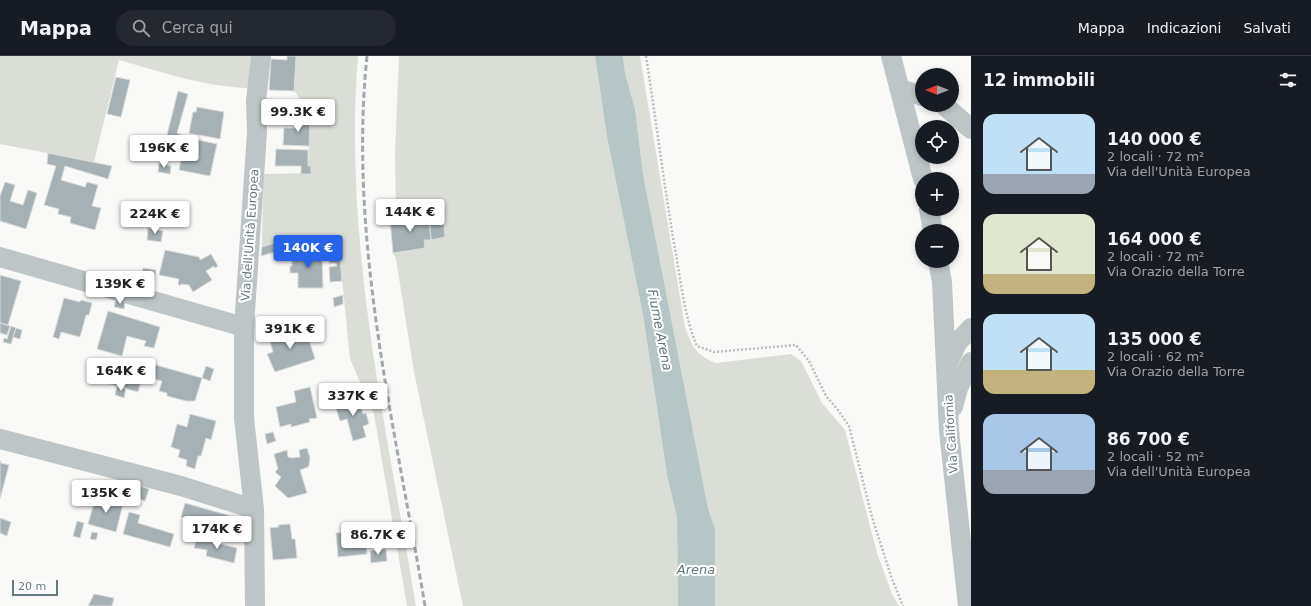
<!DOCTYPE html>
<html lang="it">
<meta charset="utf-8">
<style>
body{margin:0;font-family:"DejaVu Sans",sans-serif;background:#242831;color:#f1f3f6;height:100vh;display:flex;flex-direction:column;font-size:15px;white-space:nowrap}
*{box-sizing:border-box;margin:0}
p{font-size:13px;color:#9ea1a6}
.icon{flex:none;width:22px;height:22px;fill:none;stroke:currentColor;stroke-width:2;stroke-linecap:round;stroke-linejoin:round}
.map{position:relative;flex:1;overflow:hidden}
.details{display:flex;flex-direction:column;background:#171b24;width:340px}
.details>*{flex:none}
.needle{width:26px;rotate:270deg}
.tools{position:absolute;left:915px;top:12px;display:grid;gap:8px}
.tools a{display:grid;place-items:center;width:44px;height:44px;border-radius:50%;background:#171b24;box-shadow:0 2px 6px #0003;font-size:20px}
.scale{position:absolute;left:12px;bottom:10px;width:46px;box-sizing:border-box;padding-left:4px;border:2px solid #667a81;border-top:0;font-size:11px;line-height:14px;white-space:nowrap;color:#667a81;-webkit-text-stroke:3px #fff;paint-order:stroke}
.price{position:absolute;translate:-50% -34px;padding:0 9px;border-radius:4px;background:#fff;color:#222;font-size:13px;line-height:26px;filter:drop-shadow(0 1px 2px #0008)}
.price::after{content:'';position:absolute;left:50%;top:24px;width:12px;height:9px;margin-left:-6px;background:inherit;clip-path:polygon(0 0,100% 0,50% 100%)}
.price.current{background:#2563eb;color:#fff}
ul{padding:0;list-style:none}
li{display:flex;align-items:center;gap:12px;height:100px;padding:0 12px}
li span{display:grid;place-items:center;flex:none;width:112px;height:80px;border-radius:12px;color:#555}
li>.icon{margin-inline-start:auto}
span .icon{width:48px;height:48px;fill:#fffc;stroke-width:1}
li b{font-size:17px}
h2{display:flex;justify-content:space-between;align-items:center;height:48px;padding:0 12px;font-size:17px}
header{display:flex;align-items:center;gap:24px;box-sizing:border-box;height:56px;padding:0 20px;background:#171b24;border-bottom:1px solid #363941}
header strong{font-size:19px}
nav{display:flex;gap:22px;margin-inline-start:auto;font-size:14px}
.search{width:280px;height:36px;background:#242831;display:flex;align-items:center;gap:10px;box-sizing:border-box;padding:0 14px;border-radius:22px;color:#9ea1a6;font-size:15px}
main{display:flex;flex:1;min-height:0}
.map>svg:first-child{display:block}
.green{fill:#dbded7}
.water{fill:#b6c6c7}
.building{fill:#a5b1b5;stroke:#dbdbda}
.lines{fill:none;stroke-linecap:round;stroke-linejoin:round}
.path{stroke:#b9bebf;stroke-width:2.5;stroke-dasharray:2 2;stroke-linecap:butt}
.minor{stroke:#bec5c7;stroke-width:20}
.rail{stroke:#a0aaad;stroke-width:3;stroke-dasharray:6 3;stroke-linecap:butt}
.labels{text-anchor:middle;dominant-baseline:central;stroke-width:4;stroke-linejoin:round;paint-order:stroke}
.street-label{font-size:12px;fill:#667a81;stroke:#fff}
.water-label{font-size:13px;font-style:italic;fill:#60787a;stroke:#fff}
</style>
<header>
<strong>Mappa</strong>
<div class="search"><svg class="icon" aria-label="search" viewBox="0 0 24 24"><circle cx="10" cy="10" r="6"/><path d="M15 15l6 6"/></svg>Cerca qui</div>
<nav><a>Mappa</a><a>Indicazioni</a><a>Salvati</a></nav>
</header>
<main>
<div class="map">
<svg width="971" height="550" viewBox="0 0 971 550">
<rect width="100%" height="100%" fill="#f9f9f7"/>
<path class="green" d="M0,0H255L249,32C205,31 161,16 119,4L94,106L0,88Z
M296,0H358C343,185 386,368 416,550H407L374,358L350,303L340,202L322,195L275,196V187L262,191L263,118L311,117V110H308L310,61L306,50L294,35Z
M399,0H595L607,81L643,259L667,419L677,462L678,550H463L414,316L396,203L393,197L390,163L396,162L395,98Z
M623,0H640L685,271C692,291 696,299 716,307L791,298L801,305L822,347L845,374L877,497L892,538L899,550H715V473L708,452L643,118L635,53L625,17Z"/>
<path class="water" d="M595,0H623L625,17L635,53L643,118L708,452L715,473V550H678L677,462L667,419L643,259L607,81Z"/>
<path class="building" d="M287,0H296L294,35L269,34L271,3L287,4Z
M116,21L130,24L121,61L107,58Z
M178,35L188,38L177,77L182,79L183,81L217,88L210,120L179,114L183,95L164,91Z
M290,50H306V61H290Z
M197,51L224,56L220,83L189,77L193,56H196Z
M296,61H310L309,90L283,89L284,72H296Z
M276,93L308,94V110H311V118H301V110H275Z
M48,97L112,110L108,123L65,110L61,124L85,131L87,126L98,129L92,150L101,152L95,174L70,167L71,161L58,158L59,153L44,149L56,110L47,108Z
M159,107L171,110L170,118L158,116Z
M5,126L15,129L10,145L23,149L28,134L37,137L26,173L0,165V140Z
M443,159L445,181L431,184L429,160Z
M429,160L431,184H424L425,192L393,197L390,163Z
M148,172L163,175L161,186L147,184Z
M275,187V196L261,200L262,191Z
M165,194L199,201L200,204L211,198L218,210L215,212L214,210L206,215L212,224L193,236L189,229L181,228L180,230L178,228L179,223L159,219Z
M295,195H322L323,232H298V217H290V210H292V200H295Z
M340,202L342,225L330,226L329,211L337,210L336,207H329V203Z
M143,212L156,214L152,235L140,232Z
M0,219L21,225L8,269L0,267Z
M343,239V248L334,251L333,242Z
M64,242L80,246L81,244L92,247L89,259H86L80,281L61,276L59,283L53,281Z
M116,244L125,246L124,253L114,251Z
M108,255L160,271L154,292L144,290L146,285L127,280L122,300L97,293Z
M0,267L10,270L7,279L0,277Z
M11,270L16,272L11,288L3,286L4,282L7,283Z
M305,271L315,303L275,316L267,298L273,296L269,282Z
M16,272L22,274L20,283L13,281Z
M145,306L202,322L195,345H186L167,340V337L159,335L162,325L142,320Z
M206,310L214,313L210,325L202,322Z
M109,314L142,322L138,336L106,327Z
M117,330L126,332L124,342L115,339Z
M310,331L317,362L309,363L310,366L291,371V368L280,371L276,351L296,346L294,335Z
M353,339L356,348L359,347L363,358L366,357L369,368L363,370L366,381L353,385L347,363L340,365L335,349L340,348L339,344Z
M190,358L216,365L211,384L206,382L201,400H198L195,413L186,410L187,404L178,401L180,394L171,391L177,368L187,371Z
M273,376L276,385L267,388L265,378Z
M307,392L310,402L309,409L308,411L300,414L307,437L288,442L275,430L281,421L275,416L278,413L274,398L287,394L288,401L292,402L300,401L299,394Z
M0,404L1,407L9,409L0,443Z
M137,429L149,433L145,445L134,441Z
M96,440L123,448L116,476L88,468Z
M185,447L231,460L225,481L197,473L199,466L181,461Z
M129,456L140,459L138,467L174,478L170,491L123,478Z
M0,462L11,466L7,480L0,477Z
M77,465L84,467L80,482L73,480Z
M290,468L292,483H295L297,502L273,504L270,472L279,471L278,469Z
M362,474L363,485L366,484L367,498L338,501L336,477Z
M92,476L98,477L96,484L90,483Z
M197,482L237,492L234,507L206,500L207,494L194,492Z
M386,493L387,505L371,507L370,495Z
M94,538L114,542L112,550H88Z"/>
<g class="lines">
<path class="path" d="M646,0C656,64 664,129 675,193C681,225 684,260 697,290L714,296L796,289L809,305L826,340L838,354L849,370L872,461L892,523L903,550"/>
<path class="minor" d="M891,0L923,123
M900,33L922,40
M944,49L971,73
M929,153L933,175
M0,201L244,271
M938,205L942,226L949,375L968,550
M947,309L957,287L971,272
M953,351L958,332L971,306
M0,383L181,430L254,453
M255,550L254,453L244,362V271L257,76L256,45L261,0"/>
<path class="rail" d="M367,0C348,184 395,369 425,550"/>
</g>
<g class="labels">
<g class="street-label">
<text transform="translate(250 179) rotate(-86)">Via dell'Unità Europea</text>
<text transform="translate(951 378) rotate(-94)">Via California</text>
</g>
<g class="water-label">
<text transform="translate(660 274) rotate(79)">Fiume Arena</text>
<text x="696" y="513">Arena</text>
</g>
</g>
</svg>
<div class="tools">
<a><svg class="needle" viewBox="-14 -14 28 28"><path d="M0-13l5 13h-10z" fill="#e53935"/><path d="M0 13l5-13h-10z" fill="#9ea1a6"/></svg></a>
<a><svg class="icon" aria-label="locate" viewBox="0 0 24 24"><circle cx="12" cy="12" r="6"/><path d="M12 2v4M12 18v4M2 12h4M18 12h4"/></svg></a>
<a>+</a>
<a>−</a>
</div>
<div class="scale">20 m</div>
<b class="price" style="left:298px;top:77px">99.3K €</b>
<b class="price" style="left:164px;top:113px">196K €</b>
<b class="price" style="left:410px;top:177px">144K €</b>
<b class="price" style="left:155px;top:179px">224K €</b>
<b class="price current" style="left:308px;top:213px">140K €</b>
<b class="price" style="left:120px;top:249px">139K €</b>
<b class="price" style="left:290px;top:294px">391K €</b>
<b class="price" style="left:121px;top:336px">164K €</b>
<b class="price" style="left:353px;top:361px">337K €</b>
<b class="price" style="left:106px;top:458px">135K €</b>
<b class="price" style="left:217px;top:494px">174K €</b>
<b class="price" style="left:378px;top:500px">86.7K €</b>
</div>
<section class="details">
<h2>12 immobili<svg class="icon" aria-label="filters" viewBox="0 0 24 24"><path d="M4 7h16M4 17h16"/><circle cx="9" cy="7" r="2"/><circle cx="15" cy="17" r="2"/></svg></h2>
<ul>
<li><span style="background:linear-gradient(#bfe0f5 75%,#9aa5b1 0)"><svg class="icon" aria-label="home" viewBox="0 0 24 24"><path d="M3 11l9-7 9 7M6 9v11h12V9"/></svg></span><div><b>140 000 €</b><p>2 locali · 72 m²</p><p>Via dell'Unità Europea</p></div></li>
<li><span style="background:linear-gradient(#dfe7d0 75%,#c2b280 0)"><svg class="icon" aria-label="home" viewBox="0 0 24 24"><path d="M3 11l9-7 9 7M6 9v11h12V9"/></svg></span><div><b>164 000 €</b><p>2 locali · 72 m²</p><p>Via Orazio della Torre</p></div></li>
<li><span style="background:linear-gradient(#bfe0f5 70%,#c2b280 0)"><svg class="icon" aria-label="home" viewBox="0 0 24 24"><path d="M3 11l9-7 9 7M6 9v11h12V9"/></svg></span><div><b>135 000 €</b><p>2 locali · 62 m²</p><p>Via Orazio della Torre</p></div></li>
<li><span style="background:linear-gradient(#a9c7e8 70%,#9aa5b1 0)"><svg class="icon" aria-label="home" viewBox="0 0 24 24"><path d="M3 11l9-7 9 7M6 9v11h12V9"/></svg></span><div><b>86 700 €</b><p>2 locali · 52 m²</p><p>Via dell'Unità Europea</p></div></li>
</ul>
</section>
</main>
